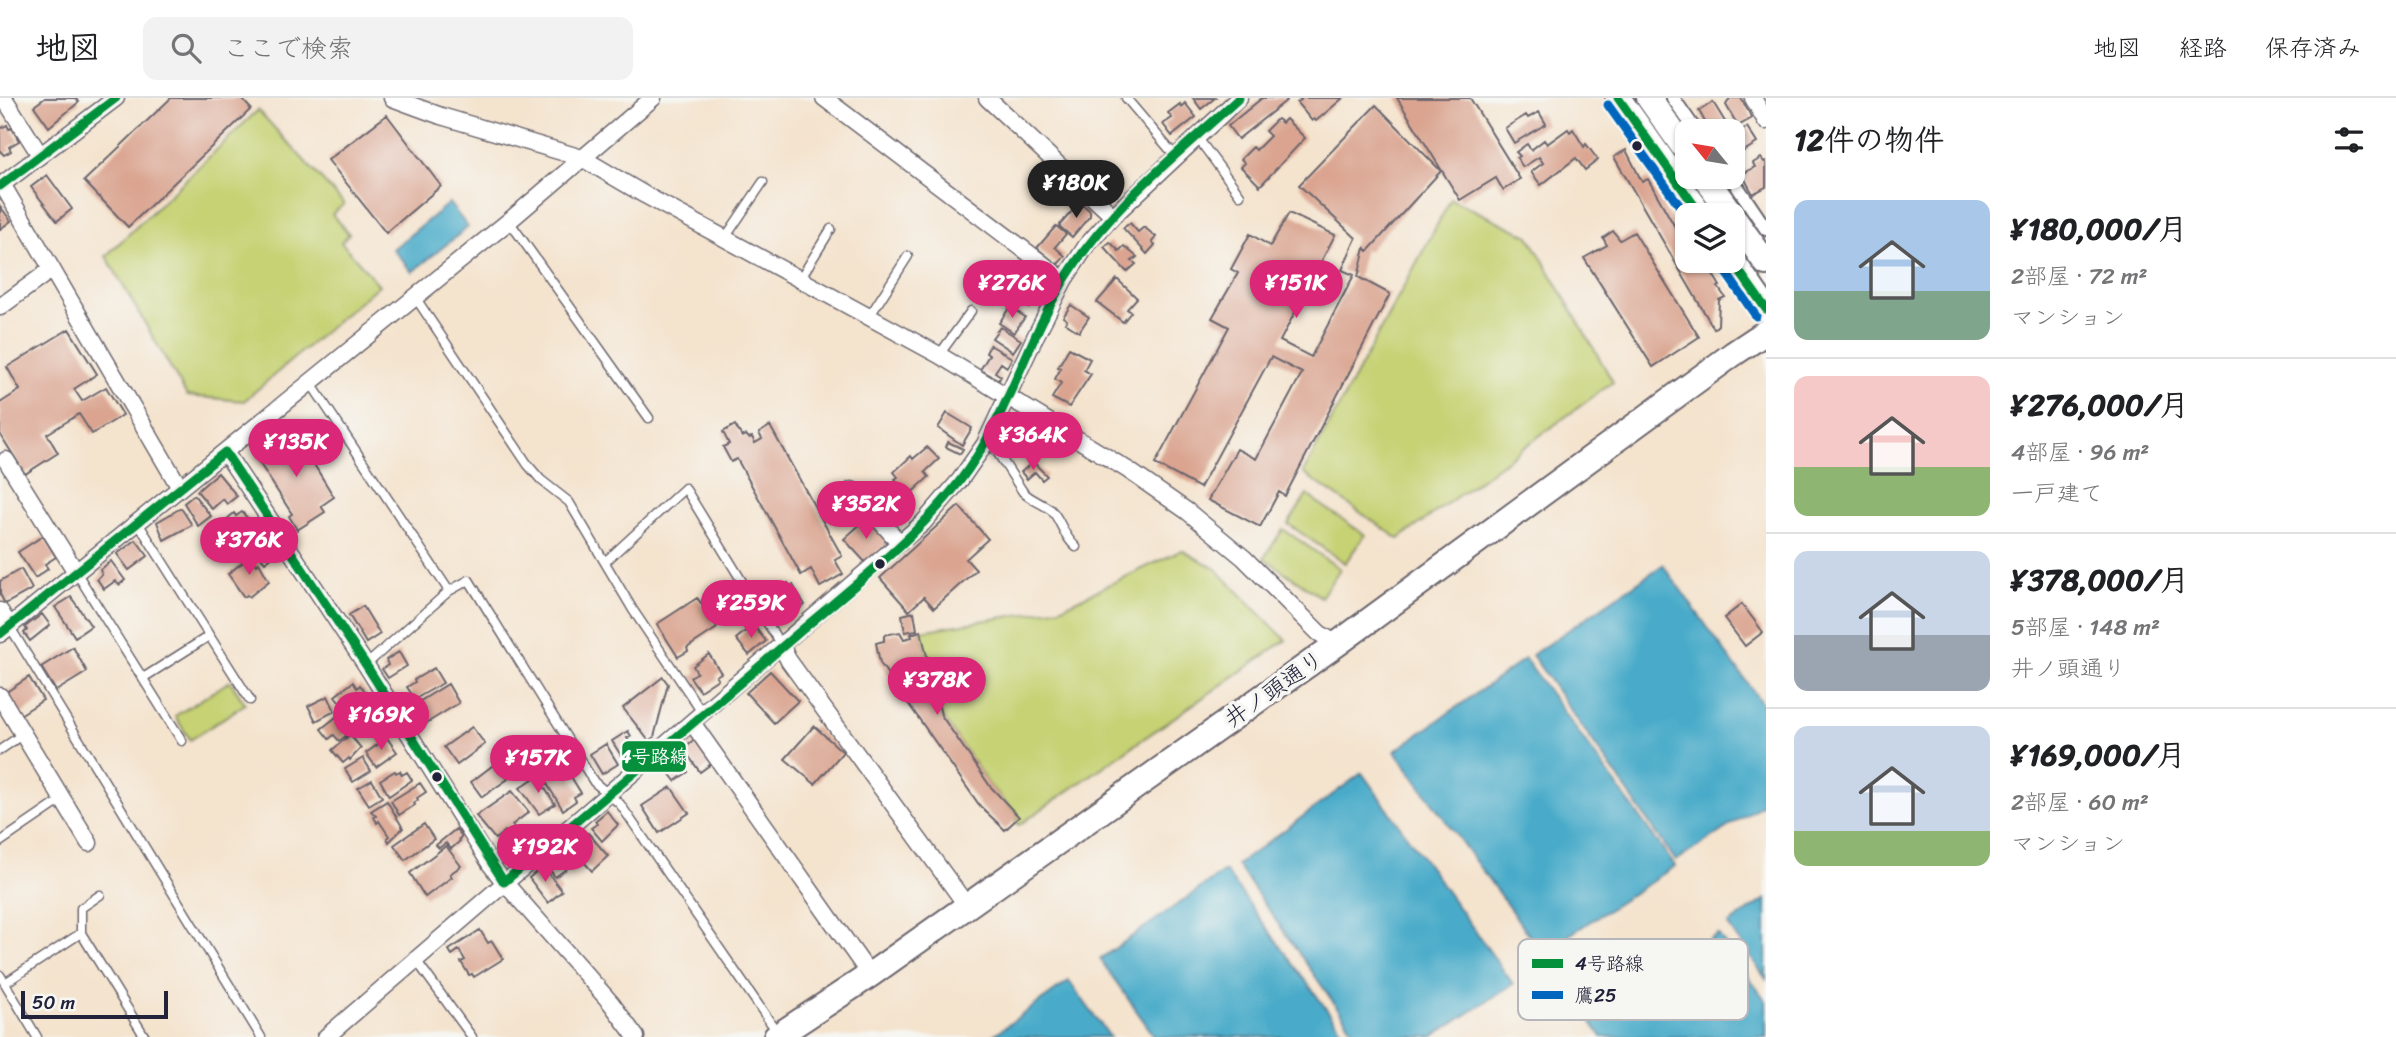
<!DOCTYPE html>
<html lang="ja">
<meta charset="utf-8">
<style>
body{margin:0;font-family:Sriracha,"Klee One",sans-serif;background:#f2f2f2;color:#202124;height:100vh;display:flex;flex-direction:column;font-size:26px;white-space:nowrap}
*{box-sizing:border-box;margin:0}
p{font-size:23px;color:#757577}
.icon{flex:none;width:38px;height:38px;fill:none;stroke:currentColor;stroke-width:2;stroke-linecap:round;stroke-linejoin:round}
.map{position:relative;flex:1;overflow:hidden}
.sheet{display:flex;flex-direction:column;background:#fff;width:630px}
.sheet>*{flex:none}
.needle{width:46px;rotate:300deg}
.buttons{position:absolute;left:1675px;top:21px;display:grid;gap:14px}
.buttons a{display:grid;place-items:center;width:70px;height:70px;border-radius:14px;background:#fff;box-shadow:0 2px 5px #0004;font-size:35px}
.scale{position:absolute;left:21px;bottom:18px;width:147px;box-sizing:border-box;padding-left:7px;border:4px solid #22223b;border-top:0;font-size:19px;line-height:24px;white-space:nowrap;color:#22223b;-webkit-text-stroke:5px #f6f6f2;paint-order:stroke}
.price{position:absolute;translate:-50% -60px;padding:0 16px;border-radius:24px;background:#db2777;color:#fff;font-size:23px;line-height:46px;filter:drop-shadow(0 2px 4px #0008)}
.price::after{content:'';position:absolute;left:50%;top:42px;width:21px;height:16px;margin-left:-10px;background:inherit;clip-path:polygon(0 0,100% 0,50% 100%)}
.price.active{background:#222;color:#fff}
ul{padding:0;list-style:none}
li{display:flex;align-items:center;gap:21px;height:175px;padding:0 28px}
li+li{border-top:2px solid #e0e0e0}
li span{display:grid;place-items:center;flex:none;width:196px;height:140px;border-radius:14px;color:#555}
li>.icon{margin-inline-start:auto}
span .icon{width:84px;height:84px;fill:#fffc;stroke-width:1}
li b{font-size:30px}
h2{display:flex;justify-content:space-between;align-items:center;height:84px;padding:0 28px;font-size:30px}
header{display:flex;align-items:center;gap:42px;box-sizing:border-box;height:98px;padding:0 35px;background:#fff;border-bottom:2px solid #e0e0e0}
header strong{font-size:33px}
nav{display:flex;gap:38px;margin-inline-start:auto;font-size:24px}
.search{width:490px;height:63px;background:#f2f2f2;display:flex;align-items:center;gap:18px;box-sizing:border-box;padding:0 24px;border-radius:14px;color:#757577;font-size:26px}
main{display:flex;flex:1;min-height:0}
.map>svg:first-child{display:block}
.green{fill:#c6d273;stroke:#747a57;stroke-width:2}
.water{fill:#4aabc9;stroke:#366682;stroke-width:2}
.building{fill:#daa490}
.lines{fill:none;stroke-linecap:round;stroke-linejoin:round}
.service-casing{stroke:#6c666e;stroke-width:11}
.pedestrian-casing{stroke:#6c666e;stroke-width:16}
.minor-casing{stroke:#6c666e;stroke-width:19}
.primary-casing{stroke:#6c666e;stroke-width:28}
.service{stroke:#fff;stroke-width:8}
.pedestrian{stroke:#fff;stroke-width:12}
.minor{stroke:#fff;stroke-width:16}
.primary{stroke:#fff;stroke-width:24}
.bus-1-casing{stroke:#f6f6f2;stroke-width:14}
.bus-2-casing{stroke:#f6f6f2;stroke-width:14}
.bus-1{stroke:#06903b;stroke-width:9}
.bus-2{stroke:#0065bd;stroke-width:9}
.bus-dot{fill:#22223b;stroke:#f6f6f2;stroke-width:2.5}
.labels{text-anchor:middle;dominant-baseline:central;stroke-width:7;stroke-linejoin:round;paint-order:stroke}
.street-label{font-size:23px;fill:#22223b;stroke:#f6f6f2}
.key{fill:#f6f6f2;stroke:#b6b6bb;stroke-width:2}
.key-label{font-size:19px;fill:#22223b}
.line-badge{stroke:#f6f6f2;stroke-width:2.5}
.badge-label{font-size:19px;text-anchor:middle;font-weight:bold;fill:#fff}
</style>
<header>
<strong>地図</strong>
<div class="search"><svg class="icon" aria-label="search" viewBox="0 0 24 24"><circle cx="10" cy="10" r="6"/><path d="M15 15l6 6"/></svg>ここで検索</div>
<nav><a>地図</a><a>経路</a><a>保存済み</a></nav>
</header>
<main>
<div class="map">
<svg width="1766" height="939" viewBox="0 0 1766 939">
<rect width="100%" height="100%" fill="#f6f6f2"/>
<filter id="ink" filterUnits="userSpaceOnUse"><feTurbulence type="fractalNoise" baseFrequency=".0143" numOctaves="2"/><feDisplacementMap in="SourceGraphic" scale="14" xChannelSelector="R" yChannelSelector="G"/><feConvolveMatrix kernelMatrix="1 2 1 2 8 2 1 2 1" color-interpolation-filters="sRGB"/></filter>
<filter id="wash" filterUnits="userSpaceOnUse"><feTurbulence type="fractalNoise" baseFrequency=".00686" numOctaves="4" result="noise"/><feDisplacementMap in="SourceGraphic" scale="28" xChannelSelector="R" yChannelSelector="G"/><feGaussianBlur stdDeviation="1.57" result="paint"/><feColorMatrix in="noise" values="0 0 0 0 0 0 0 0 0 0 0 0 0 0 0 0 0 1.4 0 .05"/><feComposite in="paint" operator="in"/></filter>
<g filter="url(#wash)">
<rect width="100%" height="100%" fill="#f4e3cd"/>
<path class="green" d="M258,12L344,106L332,116L349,136L341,144L379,187L244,303L187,298L106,158Z
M1451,101L1529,138L1613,284L1399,441L1303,375Z
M1307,397L1365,437L1345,465L1288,426Z
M1283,431L1340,471L1321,499L1264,460Z
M1182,452L1216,471L1286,542L1019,727L1015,723L1019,719L990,688L941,617L921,533L1060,510Z
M230,583L245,606L190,642L175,618Z"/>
<path class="water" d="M449,105L468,129L412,174L393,151Z
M1663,467L1766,611V704L1676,763L1532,557Z
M1525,561L1675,768L1542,855L1395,653Z
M1362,675L1513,886L1432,939H1358L1237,767Z
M1225,773L1347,939H1155L1100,861Z
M1766,801V881L1728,827Z
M1718,836L1766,903V939H1602L1591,923Z
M1069,883L1110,939H991Z"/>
<g id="blocks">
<path class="building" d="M45,0H75L79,4L49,29L34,8Z
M171,0H241L251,11L128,129L84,83Z
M1193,0H1215L1201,11Z
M1262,0H1285L1287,2L1238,41L1228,28Z
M1299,0H1343L1316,23L1314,21L1312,23L1297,5L1301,2Z
M1397,0H1470L1520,81L1503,92L1496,80L1460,102Z
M1730,0H1741L1752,20L1738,28L1726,7Z
M1713,4L1730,32L1728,33H1710L1699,13Z
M1185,5L1196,19L1172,38L1163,26L1172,20L1168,15L1180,6L1181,9Z
M1376,7L1441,73L1368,153L1365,150L1358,179L1390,196L1285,398L1279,394L1260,429L1208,402L1237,351L1256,361L1302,275L1271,259L1200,390L1155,366L1229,229L1212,220L1238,175L1231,171L1250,136L1270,148L1289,115L1335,137L1280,243L1311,259L1354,177L1342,172L1356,140L1299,87Z
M1539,14L1546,26L1514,45L1505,30L1526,17L1528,20Z
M387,17L441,88L386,135L328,62Z
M1277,21L1282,25L1286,21L1305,40L1260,88L1241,69L1245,65L1241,61L1253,49L1256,52L1270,38L1265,33Z
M7,27L9,31L12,30L19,43L9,49L11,53L4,57L0,53V31Z
M1747,29L1757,45L1732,60V38Z
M1568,31L1570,34L1573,31L1584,49L1586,46L1598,62L1585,72L1576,60L1541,87L1531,74L1543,65L1539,59L1523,69L1517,60L1520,58L1516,54L1527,46L1531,52L1544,42L1547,46Z
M1626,52L1642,84L1648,81L1684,145L1687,143V163H1705L1720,188L1718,189L1725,199L1719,202L1718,227L1714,231L1614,59Z
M1761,60L1764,64L1766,63V89L1753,96L1742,76L1755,69L1753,65Z
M47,77L72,111L57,123L31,89Z
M1080,104L1090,113V118L1072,139L1059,128Z
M0,108L11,123L0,131Z
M1130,125L1138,134L1144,129L1156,139L1152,144L1155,147L1147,156L1123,130Z
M1056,128L1066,136L1055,149L1065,158L1057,167L1037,150Z
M1613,133L1620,142L1634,134L1699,239L1653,269L1584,160L1607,147L1603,140Z
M1110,144L1119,153L1124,148L1137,159L1132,163L1136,166L1127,174L1104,149Z
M1029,177L1044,186L1029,210L1014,200Z
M1117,181L1137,200L1127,211L1131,214L1123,224L1097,204Z
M1071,207L1089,219L1079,234L1065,225L1067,222L1063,219Z
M1010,209L1025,219L1014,235L999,225Z
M1000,229L1021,242L1013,254L992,240Z
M69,231L97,276L74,291L82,303L106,289L123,317L92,336L79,316L47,336L58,355L25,376L0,336V305L20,292L7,269Z
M990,247L1012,260L1007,269L1001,265L995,274L1001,278L999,282L980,272L989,257L986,255Z
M1069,250L1090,261L1084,272L1091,276L1069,309L1052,300L1061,285L1055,281L1061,270L1058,269Z
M947,315L972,330L962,347L938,330Z
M735,327L742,339L746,337L749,340L752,339L755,345L762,341L759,335L770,328L842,458L835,462L843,476L820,489L811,471L801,477L737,361L731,364L723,349L729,346L723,334Z
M294,334L334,399L321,408L325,414L297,432L289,418L292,416L255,358L274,346L272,343L277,340L279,343Z
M948,344L963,351L960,356L946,349Z
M927,349L939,361L925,374L929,379L909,397L895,381L898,379L894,374L911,358L913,361Z
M1033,364L1047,378L1042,382L1035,374L1027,381L1021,374Z
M218,375L237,398L227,406L223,401L212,411L197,393Z
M891,388L909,410L896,420L879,398Z
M194,397L211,418L198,428L184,405Z
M959,408L988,441L966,461L976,472L934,510L924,499L909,513L880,480Z
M181,410L192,427L164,442L157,424Z
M242,414L257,431L228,457L210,436L234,415L236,418Z
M869,422L885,440L886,446L866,465L844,441L864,423Z
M43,438L56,459L45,466L48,471L35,480L18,454Z
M136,442L148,458L129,472L117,456Z
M270,442L279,453L265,464L256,453Z
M248,456L257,467L259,465L269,483L249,499L247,497L244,499L228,476L243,464L241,461Z
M111,463L125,482L119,487L115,483L104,491L97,481L102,476L100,472Z
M21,471L32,491L5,506L0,496V483Z
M788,485L790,489L793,487L805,507L775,526L763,506L767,504L764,500Z
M71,499L91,528L75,539L55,509Z
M697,500L714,521L712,522L717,530L687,550L688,553L678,559L657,526Z
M1742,506L1763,534L1745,548L1724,520Z
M363,508L380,536L366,545L349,517Z
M914,514L917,532L905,534L902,517Z
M42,516L50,527L30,543L24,535L27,532L25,529Z
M753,527L766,543L749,557L736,541Z
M921,533L941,617L990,688L1019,719L1005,732L980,708L880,565L876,545L884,543V537L900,534L904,541L912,539L911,536Z
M73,549L87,574L56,593L41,569Z
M399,554L407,568L388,580L382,571L388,567L386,562Z
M709,556L721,575L716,578L718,581L700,593L690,579L697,575L693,568Z
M434,570L443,585L415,601L407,589L415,584L414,582Z
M770,573L798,603L774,625L746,595Z
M29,579L43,602L17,619L2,597Z
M663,579L668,586L654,639L649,643L623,610Z
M353,584L357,590L360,587L366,594L351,606L349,604L343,608L335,598Z
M448,586L459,605L425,626L418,616L422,613L417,605Z
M328,598L335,613L316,623L308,608Z
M374,610L378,615L381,613L387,620L363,639L355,629L357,627L355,624Z
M340,616L350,629L344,634L347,637L339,643L334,637L329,641L321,631Z
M814,628L843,654L815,686L785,661Z
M472,629L485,646L457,667L444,649Z
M628,633L631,638L627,640L634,651L622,659L612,643Z
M350,637L361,650L350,662L349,660L343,665L332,652Z
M387,640L397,654L376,669L366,655Z
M694,642L711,666L700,674L683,650Z
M606,646L618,666L602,676L590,656Z
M676,657L688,674L675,683L663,667Z
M363,660L371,673L353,684L345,671Z
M496,665L508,681L482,699L471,684Z
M558,672L563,681L570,677L581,695L574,699L576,703L563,712L544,681Z
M395,673L396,675L400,673L402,677L407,674L412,682L389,698L380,682Z
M537,678L555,706L539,716L520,690Z
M372,682L382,699L369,707L358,690Z
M420,685L426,694L417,700L418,702L414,705L415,707L399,717L391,703Z
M671,689L689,715L659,735L642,708Z
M512,693L529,714L512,727L515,731L508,736L505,733L495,741L476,718Z
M387,703L403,730L389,744L387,740L389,738L379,723L377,725L374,719L376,718L371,713Z
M607,713L618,727L602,743L591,730L597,726L595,723Z
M424,726L434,741L405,762L394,747Z
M456,731L462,738L459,741L460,743L451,751L446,745L439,750L436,747Z
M588,735L608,758L592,773L575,754L579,750L573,743L579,737L582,740Z
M566,747L575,759L573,760L576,764L555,779L544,764Z
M446,748L461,768L450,776L452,779L425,799L410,775Z
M543,768L562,793L548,805L529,780Z
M480,832L488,845L492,843L503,861L474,879L472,876L469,877L461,864L465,862L459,852L452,857L449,852Z"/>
</g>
</g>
<g filter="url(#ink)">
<use href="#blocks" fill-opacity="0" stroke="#6c666e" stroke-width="2"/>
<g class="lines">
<defs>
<path id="service" d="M1126,0L1176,59
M1197,39L1240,97
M509,123L649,320
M725,140L763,84
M800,181L831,131
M415,199L528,367L541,382L569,404L633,512L703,616
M869,219L908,158
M939,257L971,213
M310,284L449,493
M988,340L1023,394C1031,402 1042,405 1051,412C1061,421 1062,437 1076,449
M138,425L250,602
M605,464L685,390L782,549
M76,474L182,643
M10,529L261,939
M366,567L449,493L469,482L594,684L620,706L777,934
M143,580L209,538
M0,652L23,636
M0,744L63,701
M81,835V810L100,797
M416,862L472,939
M0,877L37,939
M5,885L81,835L145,939"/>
<path id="pedestrian" d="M1673,0L1696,33
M1731,79L1766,131"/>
<path id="minor" d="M4,0L40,57
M392,0L441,18L582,60L645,97L939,257L1128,372L1187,413L1244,460L1319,535L1337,546
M824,0L1064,182
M987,0L1113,118
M1753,0L1766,23
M2,86L180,390
M0,88L116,0
M0,209L52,171
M225,354L366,567L491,767L504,784L611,905L636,939
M6,362L76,474
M852,392L900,445
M0,513L10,529
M0,536L509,123L653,0
M782,549L789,563L967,808
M0,598L89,745
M693,626L870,877
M326,939L923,425L960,382L985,346L1035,239L1064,182L1087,147L1113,118L1239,0"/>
<path id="primary" d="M1618,0L1701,117
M1649,0L1687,54
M1705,79L1732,117
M1732,118L1766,165
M1732,162L1766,211
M776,939L870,877L1337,546L1733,256L1766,234"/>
</defs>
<use href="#service" class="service-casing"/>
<use href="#pedestrian" class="pedestrian-casing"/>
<use href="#minor" class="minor-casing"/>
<use href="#primary" class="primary-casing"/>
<use href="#service" class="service"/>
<use href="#pedestrian" class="pedestrian"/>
<use href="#minor" class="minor"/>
<use href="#primary" class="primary"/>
<defs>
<path id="bus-1" d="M1618,0L1701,117
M0,88L116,0
M1732,163L1766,211
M0,536L225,354L366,567L504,784C602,702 700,620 796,537C852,489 914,442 959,384C1007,322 1025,246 1065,181C1109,109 1178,56 1239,0"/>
<path id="bus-2" d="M1608,7L1687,118
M1722,169L1756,218"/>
</defs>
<use href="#bus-1" class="bus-1-casing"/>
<use href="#bus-2" class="bus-2-casing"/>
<use href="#bus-1" class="bus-1"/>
<use href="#bus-2" class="bus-2"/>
</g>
</g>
<g class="bus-dot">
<circle cx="1637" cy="48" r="6"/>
<circle cx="880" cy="466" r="6"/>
<circle cx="437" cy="679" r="6"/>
</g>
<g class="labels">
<g class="street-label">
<text transform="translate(1274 591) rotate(-35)">井ノ頭通り</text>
</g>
</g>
<rect x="1518" y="841" width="230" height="81" rx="10" class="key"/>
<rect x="1532" y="861" width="31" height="9" fill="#06903b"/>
<rect x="1532" y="893" width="31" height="8" fill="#0065bd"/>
<g class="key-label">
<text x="1575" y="872">4号路線</text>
<text x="1575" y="904">鷹25</text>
</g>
<rect class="line-badge" x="621" y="642" width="66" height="33" rx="7" fill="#06903b"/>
<g class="badge-label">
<text x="654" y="665">4号路線</text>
</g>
</svg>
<div class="buttons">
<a><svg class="needle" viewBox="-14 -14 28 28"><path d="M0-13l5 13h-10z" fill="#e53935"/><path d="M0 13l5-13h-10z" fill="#757577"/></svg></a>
<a><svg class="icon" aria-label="layers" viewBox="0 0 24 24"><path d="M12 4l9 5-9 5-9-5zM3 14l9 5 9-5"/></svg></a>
</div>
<div class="scale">50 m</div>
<b class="price active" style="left:1076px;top:122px">¥180K</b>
<b class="price" style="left:1012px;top:222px">¥276K</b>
<b class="price" style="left:1296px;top:222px">¥151K</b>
<b class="price" style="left:1033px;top:374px">¥364K</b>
<b class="price" style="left:296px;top:381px">¥135K</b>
<b class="price" style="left:866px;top:443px">¥352K</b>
<b class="price" style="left:249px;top:479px">¥376K</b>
<b class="price" style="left:751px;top:542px">¥259K</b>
<b class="price" style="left:937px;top:619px">¥378K</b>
<b class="price" style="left:381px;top:654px">¥169K</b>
<b class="price" style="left:538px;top:697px">¥157K</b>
<b class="price" style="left:545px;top:786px">¥192K</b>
</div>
<section class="sheet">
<h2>12件の物件<svg class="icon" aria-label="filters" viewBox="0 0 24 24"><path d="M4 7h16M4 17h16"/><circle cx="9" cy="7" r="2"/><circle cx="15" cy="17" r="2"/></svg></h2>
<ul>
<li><span style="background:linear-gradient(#a9c7e8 65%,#7fa58c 0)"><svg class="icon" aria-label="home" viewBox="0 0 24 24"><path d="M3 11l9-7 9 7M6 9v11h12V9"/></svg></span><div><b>¥180,000/月</b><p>2部屋 · 72 m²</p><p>マンション</p></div></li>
<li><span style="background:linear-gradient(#f6c9c9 65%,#8fb573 0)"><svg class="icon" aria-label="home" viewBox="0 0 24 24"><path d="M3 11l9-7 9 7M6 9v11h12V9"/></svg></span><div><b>¥276,000/月</b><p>4部屋 · 96 m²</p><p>一戸建て</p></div></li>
<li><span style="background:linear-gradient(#c9d6e8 60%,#9aa5b1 0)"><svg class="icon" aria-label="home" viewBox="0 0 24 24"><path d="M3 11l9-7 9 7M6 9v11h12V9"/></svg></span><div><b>¥378,000/月</b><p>5部屋 · 148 m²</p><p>井ノ頭通り</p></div></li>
<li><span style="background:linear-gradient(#c9d6e8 75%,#8fb573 0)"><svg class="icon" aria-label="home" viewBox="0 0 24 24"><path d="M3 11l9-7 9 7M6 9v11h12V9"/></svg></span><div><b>¥169,000/月</b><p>2部屋 · 60 m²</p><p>マンション</p></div></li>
</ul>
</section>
</main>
